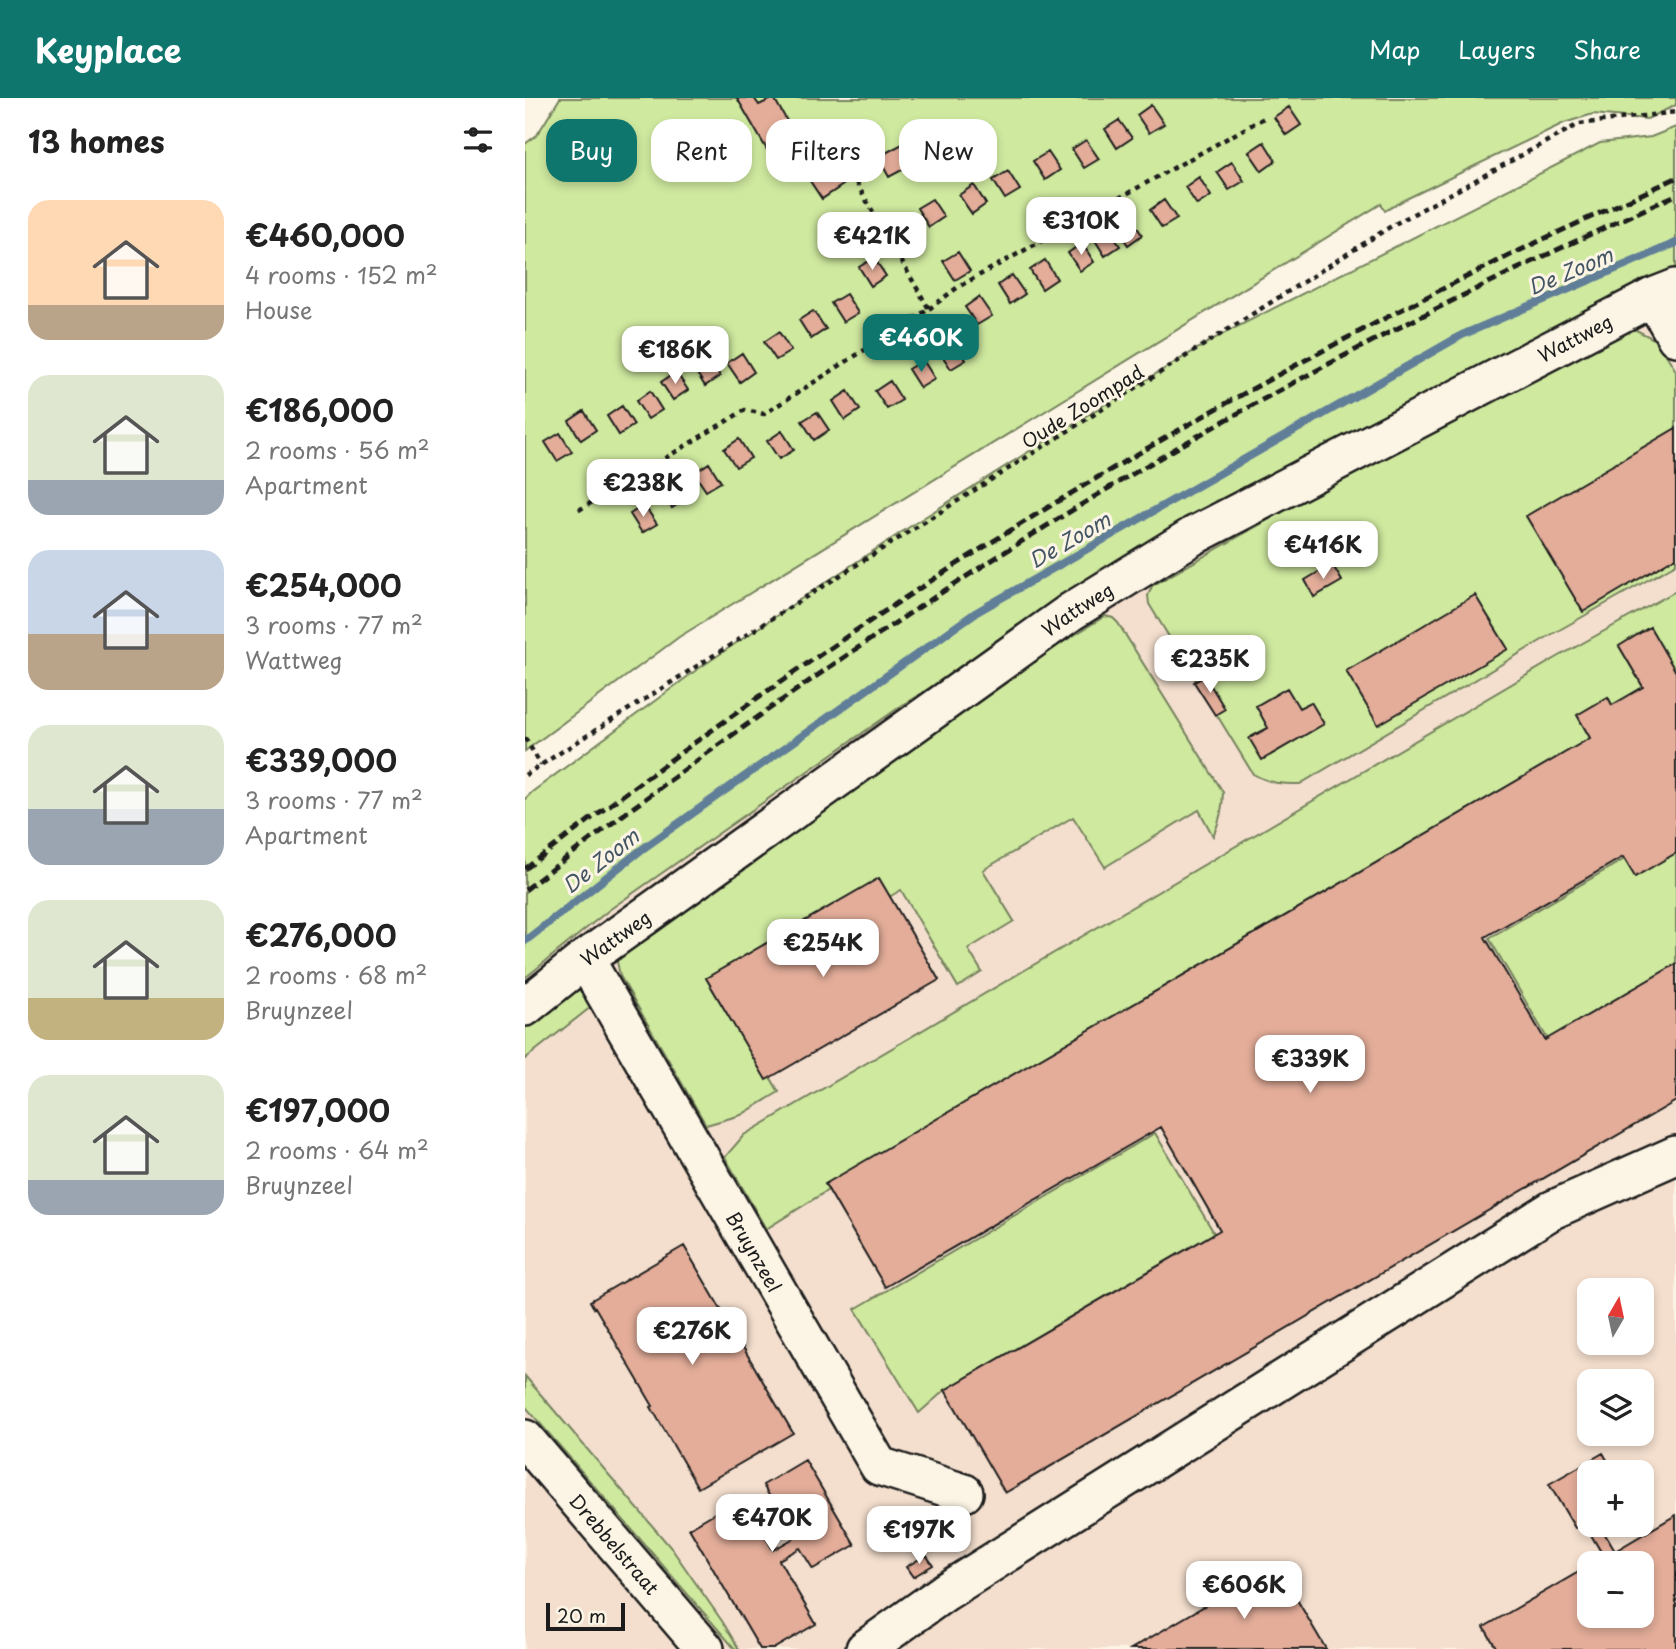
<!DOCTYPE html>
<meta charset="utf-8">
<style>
body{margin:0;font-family:"Playpen Sans",sans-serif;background:#f6f6f6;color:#222;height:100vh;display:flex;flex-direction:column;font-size:26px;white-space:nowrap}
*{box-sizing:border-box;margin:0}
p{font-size:23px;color:#767676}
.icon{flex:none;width:38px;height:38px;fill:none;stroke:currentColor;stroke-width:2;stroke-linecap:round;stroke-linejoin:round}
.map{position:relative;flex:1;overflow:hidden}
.panel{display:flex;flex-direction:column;background:#fff;width:525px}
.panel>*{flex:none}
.guide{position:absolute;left:21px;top:21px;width:665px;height:63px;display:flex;gap:14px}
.needle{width:46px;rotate:9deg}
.fabs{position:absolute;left:1052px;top:1180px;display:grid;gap:14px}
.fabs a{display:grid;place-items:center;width:77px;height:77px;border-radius:14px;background:#fff;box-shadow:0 4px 10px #0003;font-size:35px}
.scale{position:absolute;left:21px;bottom:18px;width:79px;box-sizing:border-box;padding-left:7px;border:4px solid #1c1c1c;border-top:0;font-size:19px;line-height:24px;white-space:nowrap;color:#1c1c1c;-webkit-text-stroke:5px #fcf5e5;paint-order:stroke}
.price{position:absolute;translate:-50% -60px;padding:0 16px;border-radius:14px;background:#fff;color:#222;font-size:23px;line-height:46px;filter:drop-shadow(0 2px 4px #0008)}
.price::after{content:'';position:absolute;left:50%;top:42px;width:21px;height:16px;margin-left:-10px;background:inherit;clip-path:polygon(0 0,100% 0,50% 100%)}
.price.on{background:#0f766e;color:#fff}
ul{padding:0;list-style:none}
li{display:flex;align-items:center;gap:21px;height:175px;padding:0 28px}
li span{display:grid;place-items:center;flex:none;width:196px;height:140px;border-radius:21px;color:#555}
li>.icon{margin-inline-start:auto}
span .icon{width:84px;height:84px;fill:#fffc;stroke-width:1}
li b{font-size:30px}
h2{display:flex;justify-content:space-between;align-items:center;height:84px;padding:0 28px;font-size:30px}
.chip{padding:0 24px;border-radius:21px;background:#fff;box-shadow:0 4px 10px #0003;font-size:24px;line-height:63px}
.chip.on{background:#0f766e;color:#fff}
header{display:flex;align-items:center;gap:42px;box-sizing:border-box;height:98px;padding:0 35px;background:#0f766e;color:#fff}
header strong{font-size:33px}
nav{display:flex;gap:38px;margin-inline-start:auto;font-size:24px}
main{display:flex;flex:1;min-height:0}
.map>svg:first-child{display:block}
.built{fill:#f4dfce;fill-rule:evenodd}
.green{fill:#cfe99f;stroke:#76825e;stroke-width:2}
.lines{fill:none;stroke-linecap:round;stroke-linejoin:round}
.stream{stroke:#607e98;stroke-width:8}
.building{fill:#e3ad99;stroke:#1c1c1c;stroke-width:2}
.minor-casing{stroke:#1c1c1c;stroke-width:42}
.path{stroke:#1c1c1c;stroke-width:4.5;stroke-dasharray:5 5;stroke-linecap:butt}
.minor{stroke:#fcf5e5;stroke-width:37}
.rail{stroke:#1c1c1c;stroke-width:5;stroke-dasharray:10 5;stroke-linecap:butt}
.labels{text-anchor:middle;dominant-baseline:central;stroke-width:6;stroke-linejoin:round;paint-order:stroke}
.street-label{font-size:19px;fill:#1c1c1c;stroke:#fcf5e5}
.water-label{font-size:21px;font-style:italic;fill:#445564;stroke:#fcf5e5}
</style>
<header>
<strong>Keyplace</strong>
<nav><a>Map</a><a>Layers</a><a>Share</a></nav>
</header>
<main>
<section class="panel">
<h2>13 homes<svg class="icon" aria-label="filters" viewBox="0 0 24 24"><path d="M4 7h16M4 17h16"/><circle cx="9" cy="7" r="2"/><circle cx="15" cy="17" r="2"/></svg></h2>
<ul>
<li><span style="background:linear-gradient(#ffd9b3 75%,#b9a48a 0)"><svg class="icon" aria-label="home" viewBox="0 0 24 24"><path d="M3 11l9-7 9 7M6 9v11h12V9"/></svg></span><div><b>€460,000</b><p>4 rooms · 152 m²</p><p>House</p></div></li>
<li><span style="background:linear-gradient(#dfe7d0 75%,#9aa5b1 0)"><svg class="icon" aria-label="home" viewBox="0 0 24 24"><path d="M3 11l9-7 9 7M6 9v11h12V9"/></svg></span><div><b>€186,000</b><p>2 rooms · 56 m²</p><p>Apartment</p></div></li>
<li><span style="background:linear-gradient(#c9d6e8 60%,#b9a48a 0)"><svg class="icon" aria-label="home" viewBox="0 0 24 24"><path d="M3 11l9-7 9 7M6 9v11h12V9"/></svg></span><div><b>€254,000</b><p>3 rooms · 77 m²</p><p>Wattweg</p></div></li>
<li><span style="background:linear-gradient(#dfe7d0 60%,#9aa5b1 0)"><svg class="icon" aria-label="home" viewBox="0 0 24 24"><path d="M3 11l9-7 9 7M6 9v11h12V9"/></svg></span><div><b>€339,000</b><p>3 rooms · 77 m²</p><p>Apartment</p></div></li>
<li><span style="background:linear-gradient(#dfe7d0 70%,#c2b280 0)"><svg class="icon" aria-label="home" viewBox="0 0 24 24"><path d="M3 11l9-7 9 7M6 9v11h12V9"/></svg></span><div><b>€276,000</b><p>2 rooms · 68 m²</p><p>Bruynzeel</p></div></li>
<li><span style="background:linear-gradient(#dfe7d0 75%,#9aa5b1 0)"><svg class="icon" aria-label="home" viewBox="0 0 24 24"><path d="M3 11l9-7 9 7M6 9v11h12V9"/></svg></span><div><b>€197,000</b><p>2 rooms · 64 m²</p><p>Bruynzeel</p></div></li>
</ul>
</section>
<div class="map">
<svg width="1151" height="1551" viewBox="0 0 1151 1551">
<rect width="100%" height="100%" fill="#fcf5e5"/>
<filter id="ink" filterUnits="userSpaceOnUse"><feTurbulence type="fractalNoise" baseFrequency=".0143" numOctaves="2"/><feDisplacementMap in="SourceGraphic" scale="14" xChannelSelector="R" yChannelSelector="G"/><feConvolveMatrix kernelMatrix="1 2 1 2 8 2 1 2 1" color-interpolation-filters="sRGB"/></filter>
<g filter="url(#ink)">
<path class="built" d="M1151,178V1551H0V818L900,256ZM1064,1192H1116V1244H1064ZM1064,1283H1116V1335H1064ZM1064,1374H1116V1426H1064ZM1064,1465H1116V1517H1064Z"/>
<path class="green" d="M35,0H1151V7L1122,21L1068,16L1039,25L881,101L860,113L856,106L154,539L0,653V46L12,37Z
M1151,29V176L618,456L379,606L84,812L0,880V701L7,694L170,573L295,488L395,422L554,322L694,238L1075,45L1126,39Z
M1109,231L1133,243L1151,273V466L1029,535L775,686C755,686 746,686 728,676L624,506L623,498L627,488L836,369Z
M1151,493V593L302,1089L303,1092L241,1131L200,1059L219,1037L1031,560Z
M580,518L588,520L593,525L698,694C698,711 695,723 688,738L674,712L580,769L548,719L458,772L489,823L443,851L457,874L433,889L376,792L197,897L254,994L216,1017L181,1027L95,878L89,849L397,632Z
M1151,731V868L1023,942L964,840Z
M55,877L71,905L0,961V923Z
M630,1035L689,1135L420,1292L394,1315L330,1211Z
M0,1278L147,1451L197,1523L214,1551H210L0,1308Z"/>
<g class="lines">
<path class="stream" d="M0,843L116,752L450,515L937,237L1151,145"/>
</g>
<path class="building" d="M212,0H229L234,7L249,0L271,39L278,35L290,57L256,76Z
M626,7L639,26L624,35L612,17Z
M764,9L776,27L761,37L749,19Z
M594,22L607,40L592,50L580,31Z
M561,42L574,61L559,70L547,51Z
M381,44L392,64L364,79L353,59Z
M739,44L751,63L737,73L724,54Z
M523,54L535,72L520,82L508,63Z
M707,64L719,83L704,92L692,74Z
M304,67L318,87L297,101L283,80Z
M483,73L495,92L480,101L468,82Z
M674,79L686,98L672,107L660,89Z
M449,87L461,106L447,116L434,97Z
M407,101L419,119L404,129L392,110Z
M639,102L652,121L637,130L625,112Z
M605,118L617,137L603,147L590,128Z
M582,129L595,148L580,158L568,139Z
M557,145L569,164L555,173L543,155Z
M433,154L445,173L430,182L418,163Z
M349,160L361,178L346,188L334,169Z
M520,162L532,181L517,191L505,172Z
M487,177L500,196L485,206L473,187Z
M321,196L333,215L318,224L306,205Z
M454,199L467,218L452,227L440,209Z
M288,213L301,231L286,241L274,222Z
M254,234L266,253L251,262L239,244Z
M429,243L441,262L426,271L414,253Z
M217,255L229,274L215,284L202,265Z
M183,259L195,278L180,288L168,269Z
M398,262L410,281L395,290L383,271Z
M151,274L163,292L148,302L136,284Z
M365,283L377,302L362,311L350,293Z
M125,293L137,312L123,321L111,303Z
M323,293L335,312L320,322L308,303Z
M97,308L109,327L94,337L82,318Z
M59,313L71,332L56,342L44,323Z
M292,314L304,332L289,342L277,323Z
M1151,330V459L1058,514L1001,418Z
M257,333L269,352L254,361L242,343Z
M35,335L47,354L32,363L20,344Z
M214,341L226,360L211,369L199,351Z
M184,365L196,384L181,393L169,375Z
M150,381L162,400L147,410L135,391Z
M119,407L132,426L117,435L105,416Z
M807,466L817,483L789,499L780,482Z
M950,497L983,551L853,627L821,573Z
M1125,529L1151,574V755L1110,779L1098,759L960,839L1020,942L1151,866V1003L480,1395L420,1292L695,1132L636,1029L360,1189L300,1086L1065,640L1052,617L1083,599L1087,607L1118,589L1094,548Z
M680,578L700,611L690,617L669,584Z
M762,590L774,610L786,604L799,626L737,662L724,640L743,630L731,608Z
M354,780L414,882L241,982L181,880Z
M159,1148L268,1335L173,1390L126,1309L128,1308L70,1209L69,1210L65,1203Z
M1078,1355L1089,1374H1064V1426H1074L1090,1453L1151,1417V1551H972L959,1529L1064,1468V1517H1116V1465H1069L1079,1459L1059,1425L1050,1430L1024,1386Z
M280,1362L330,1447L288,1471L275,1450L254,1462L291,1526L248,1551H235L164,1430L217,1399L248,1452L269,1440L238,1387Z
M401,1457L408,1467L388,1479L381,1469Z
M751,1466L801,1551H606Z"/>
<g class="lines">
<defs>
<g id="minor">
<path d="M1128,199L1151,239"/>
<path id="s1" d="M60,861L354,1368L439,1395"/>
<path id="s2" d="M0,909L60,861L547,513L668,438L1128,199L1151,190"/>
<path id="s3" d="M0,1341L180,1551"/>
<path d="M340,1551L420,1494L1027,1112L1151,1057"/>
</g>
</defs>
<use href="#minor" class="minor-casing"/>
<path class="path" d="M404,211L433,189L739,20
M54,412L220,312L239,316L404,211L310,48
M0,640L16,667
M0,677L868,127L1054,26L1151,14"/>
<use href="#minor" class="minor"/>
<path class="rail" d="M0,771C173,638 353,512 540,399C690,308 846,225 1004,148C1052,125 1102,103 1151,80
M0,792C200,636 408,493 626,365C796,265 972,178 1151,97"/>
</g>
</g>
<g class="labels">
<g class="street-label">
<text stroke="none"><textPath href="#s2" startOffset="1248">Wattweg</textPath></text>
<text transform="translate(557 308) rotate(-32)">Oude Zoompad</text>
<text stroke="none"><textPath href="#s2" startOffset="681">Wattweg</textPath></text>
<text stroke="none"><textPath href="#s2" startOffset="114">Wattweg</textPath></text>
<text stroke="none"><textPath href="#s1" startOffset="338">Bruynzeel</textPath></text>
<text stroke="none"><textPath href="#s3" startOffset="138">Drebbelstraat</textPath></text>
</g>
<g class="water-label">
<text transform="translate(1045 172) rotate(-23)">De Zoom</text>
<text transform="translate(544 441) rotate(-30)">De Zoom</text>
<text transform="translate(75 762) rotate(-38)">De Zoom</text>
</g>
</g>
</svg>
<div class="fabs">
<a><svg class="needle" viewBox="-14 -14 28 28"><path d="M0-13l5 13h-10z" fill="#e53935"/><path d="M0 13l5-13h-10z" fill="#767676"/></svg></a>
<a><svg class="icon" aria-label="layers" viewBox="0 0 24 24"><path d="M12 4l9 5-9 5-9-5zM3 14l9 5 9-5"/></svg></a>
<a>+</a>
<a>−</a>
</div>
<div class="scale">20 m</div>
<b class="price" style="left:556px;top:159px">€310K</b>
<b class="price" style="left:347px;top:174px">€421K</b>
<b class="price on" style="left:396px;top:276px">€460K</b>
<b class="price" style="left:150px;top:288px">€186K</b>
<b class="price" style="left:118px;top:421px">€238K</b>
<b class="price" style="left:798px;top:483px">€416K</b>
<b class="price" style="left:685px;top:597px">€235K</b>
<b class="price" style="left:298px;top:881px">€254K</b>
<b class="price" style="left:785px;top:997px">€339K</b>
<b class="price" style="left:167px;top:1269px">€276K</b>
<b class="price" style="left:247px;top:1456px">€470K</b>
<b class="price" style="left:394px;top:1468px">€197K</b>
<b class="price" style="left:719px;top:1523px">€606K</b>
<div class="guide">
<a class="chip on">Buy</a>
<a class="chip">Rent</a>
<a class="chip">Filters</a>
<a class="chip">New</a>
</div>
</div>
</main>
